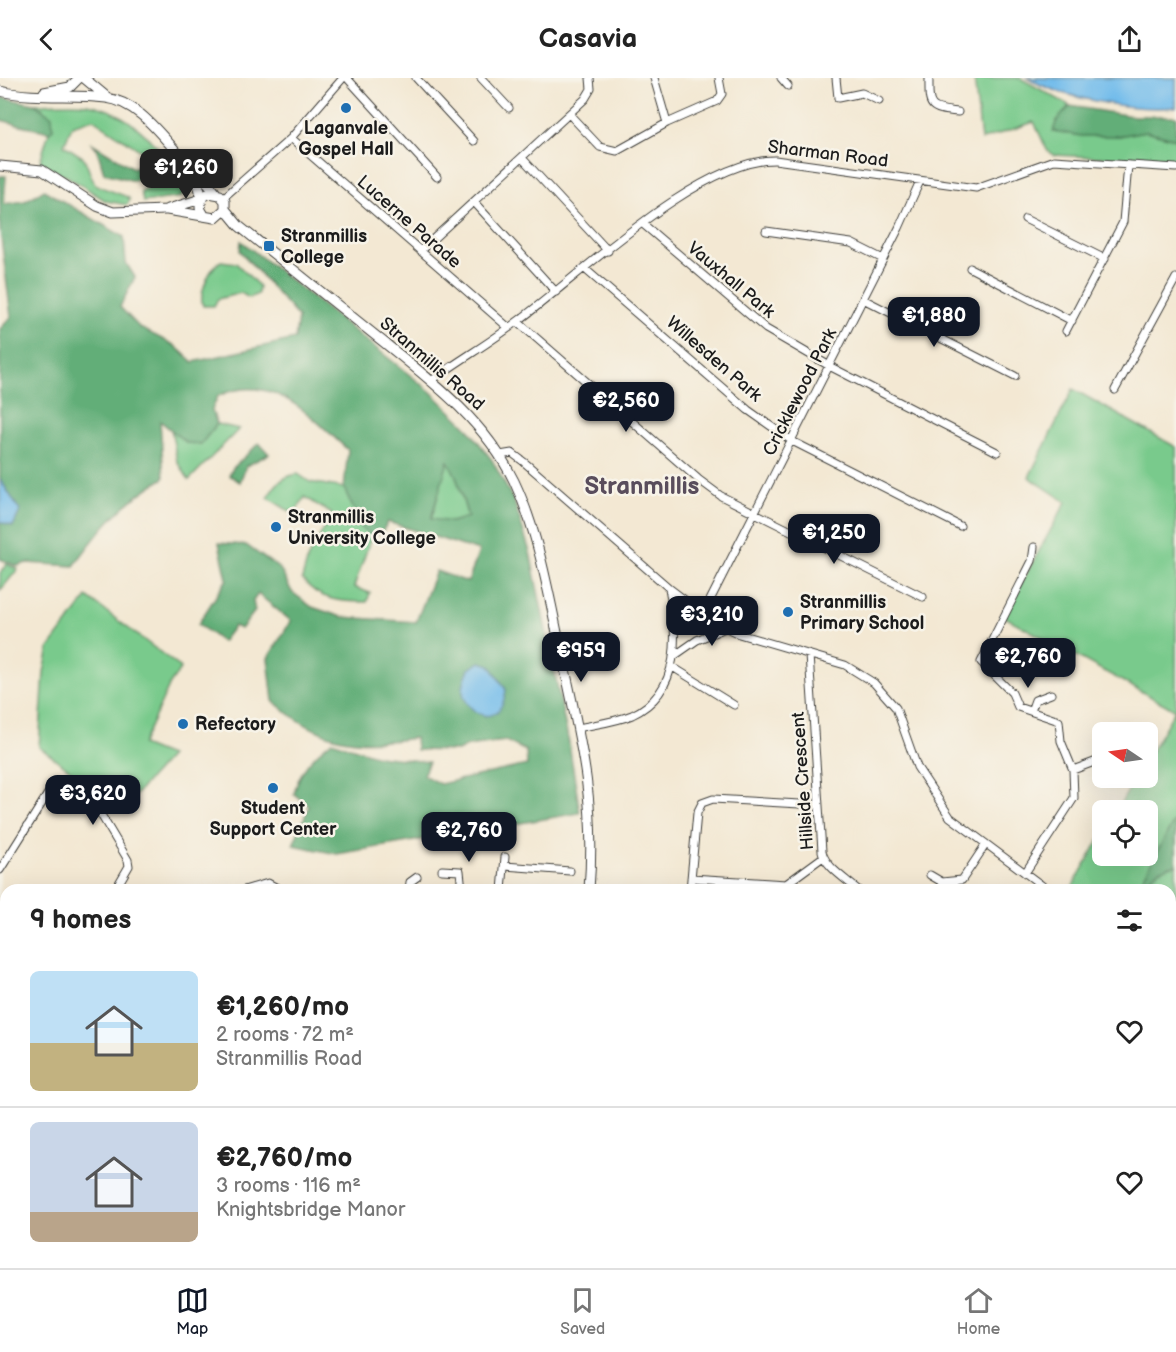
<!DOCTYPE html>
<meta charset="utf-8">
<style>
body{margin:0;font-family:"Balsamiq Sans",sans-serif;background:#f6f6f6;color:#222;height:100vh;display:flex;flex-direction:column;font-size:22px;white-space:nowrap}
*{box-sizing:border-box;margin:0}
p{font-size:20px;color:#767676}
.icon{flex:none;width:33px;height:33px;fill:none;stroke:currentColor;stroke-width:2;stroke-linecap:round;stroke-linejoin:round}
.map{position:relative;flex:1;overflow:hidden}
.sheet{position:absolute;left:0px;top:806px;width:1176px;height:386px;display:flex;flex-direction:column;background:#fff;border-radius:18px 18px 0 0;box-shadow:0 6px 24px #0002}
.sheet>*{flex:none}
.needle{width:39px;rotate:283deg}
.fabs{position:absolute;left:1092px;top:644px;display:grid;gap:12px}
.fabs a{display:grid;place-items:center;width:66px;height:66px;border-radius:9px;background:#fff;box-shadow:0 6px 24px #0002;font-size:30px}
.price{position:absolute;translate:-50% -51px;padding:0 14px;border-radius:12px;background:#111827;color:#fff;font-size:20px;line-height:39px;filter:drop-shadow(0 2px 3px #0008)}
.price::after{content:'';position:absolute;left:50%;top:36px;width:18px;height:14px;margin-left:-9px;background:inherit;clip-path:polygon(0 0,100% 0,50% 100%)}
.price.active{background:#222;color:#fff}
ul{padding:0;list-style:none}
li{display:flex;align-items:center;gap:18px;height:150px;padding:0 30px}
li+li{border-top:2px solid #e0e0e0}
li span{display:grid;place-items:center;flex:none;width:168px;height:120px;border-radius:9px;color:#555}
li>.icon{margin-inline-start:auto}
span .icon{width:72px;height:72px;fill:#fffc;stroke-width:1}
li b{font-size:26px}
h2{display:flex;justify-content:space-between;align-items:center;height:72px;padding:0 30px;font-size:26px}
header{display:flex;justify-content:space-between;align-items:center;height:78px;padding:0 30px;background:#fff;font-size:27px;font-weight:600}
.tabs{display:flex;justify-content:space-around;align-items:center;height:84px;border-top:2px solid #e0e0e0;background:#fff;font-size:16px;color:#767676}
.tabs a{display:grid;justify-items:center;gap:3px}
.tabs .active{color:#111827}
.map>svg:first-child{display:block}
.green{fill:#79ca8c;stroke:#4a7354;stroke-width:1.5}
.forest{fill:#62ae78;stroke:#3f654a;stroke-width:1.5;fill-rule:evenodd}
.water{fill:#72bceb;stroke:#476c84;stroke-width:1.5}
.lines{fill:none;stroke-linecap:round;stroke-linejoin:round}
.street-casing{stroke:#3c3b37;stroke-width:9}
.secondary-casing{stroke:#3c3b37;stroke-width:11}
.street{stroke:#fff;stroke-width:7}
.secondary{stroke:#fff;stroke-width:9}
.poi-dot{fill:#1f6fb2;stroke:#f7f3e8;stroke-width:2}
.labels{text-anchor:middle;dominant-baseline:central;stroke-width:5;stroke-linejoin:round;paint-order:stroke}
.poi-label{font-size:18px;font-weight:bold;fill:#1c1c1c;stroke:#f7f3e8;text-anchor:start}
.street-label{font-size:18px;fill:#1c1c1c;stroke:#f7f3e8}
.district-label{font-size:24px;font-weight:bold;fill:#594d5c;stroke:#f7f3e8}
</style>
<header><svg class="icon" aria-label="back" viewBox="0 0 24 24"><path d="M15 5l-7 7 7 7"/></svg>Casavia<svg class="icon" aria-label="share" viewBox="0 0 24 24"><path d="M12 15V3M7 8l5-5 5 5M5 13v7h14v-7"/></svg></header>
<div class="map">
<svg width="1176" height="1190" viewBox="0 0 1176 1190">
<rect width="100%" height="100%" fill="#f7f3e8"/>
<filter id="ink" filterUnits="userSpaceOnUse"><feTurbulence type="fractalNoise" baseFrequency=".0167" numOctaves="2"/><feDisplacementMap in="SourceGraphic" scale="12" xChannelSelector="R" yChannelSelector="G"/><feConvolveMatrix kernelMatrix="1 2 1 2 8 2 1 2 1" color-interpolation-filters="sRGB"/></filter>
<filter id="wash" filterUnits="userSpaceOnUse"><feTurbulence type="fractalNoise" baseFrequency=".008" numOctaves="4" result="noise"/><feDisplacementMap in="SourceGraphic" scale="24" xChannelSelector="R" yChannelSelector="G"/><feGaussianBlur stdDeviation="1.35" result="paint"/><feColorMatrix in="noise" values="0 0 0 0 0 0 0 0 0 0 0 0 0 0 0 0 0 1.4 0 .05"/><feComposite in="paint" operator="in"/></filter>
<g filter="url(#wash)">
<rect width="100%" height="100%" fill="#f3e8d3"/>
<path class="green" d="M974,0H1020L1069,27L1053,53L1119,58L1145,53L1176,61V83L1053,77L1047,72L1034,44L981,62Z
M34,26C56,26 82,22 103,30C137,41 160,73 184,97L188,102V109L181,119L143,124L141,114L157,106L160,96L153,81L93,41L72,48L64,67L84,80L95,107L128,119L130,122L127,127L106,123L70,100L43,87L40,83L49,54L53,51L42,30Z
M221,183L236,185L259,208L258,216L249,220L241,215L218,221L214,228H203C198,216 210,189 221,183Z
M1073,311L1176,369V895L1170,891V812L1071,811L1102,757V777H1148V732H1117L1136,699H1148V679L1175,632L1003,538L1066,424L1029,399Z
M217,346L239,351L189,402L177,383L171,351L187,365L200,366Z
M448,382L456,398L468,440L451,444L431,442Z
M298,396L310,404L344,410L363,452L372,457L354,509L370,515L367,524C341,524 319,523 302,501L308,479L332,436L305,419L294,436L268,420C274,406 283,398 298,396Z
M7,486L18,491L0,513V495Z
M87,519L181,590L170,606L142,667L170,678L123,731L39,669L44,594L49,570Z
M748,1185H924L920,1190H745Z"/>
<path class="forest" d="M0,19L34,26L52,38L53,51L49,54L0,42Z
M1070,28L1132,38H1176V61L1146,53L1119,58H1081L1053,53L1057,42Z
M90,64L133,90L137,88L140,100L134,103L104,95L97,71Z
M0,98H6L4,126L25,123L44,112L124,159L126,185L135,199L120,229L140,250L174,267L193,284L295,261L298,239L240,173L241,163L430,313L467,349L492,382L514,423L530,474L569,665L580,735L337,776L293,767L309,728L294,716C299,692 313,678 332,663L378,678L429,684L423,697L440,706L527,687L526,673L506,663L467,668L458,673L416,672L415,660C354,669 320,664 273,623L268,580L291,543L258,516L253,523L255,533L241,551L234,548L222,564L198,546L227,501L219,465L246,467L280,491L292,514L312,529L342,539L416,544L436,493L468,504L479,473L388,444L381,455L372,457L363,452L344,410L348,372C310,338 273,293 218,318L212,332L217,346L201,366L187,365L160,343L164,400C123,424 101,450 74,488L27,485L17,488L0,481V444L13,448L20,433L0,401V251L11,239L0,151ZM448,383L456,398L468,439L451,444L431,441ZM496,596L506,612L485,638L465,621Z
M259,365L269,376L246,388L240,404L229,397L233,390Z
M1176,739V787C1161,788 1149,797 1144,811H1137Z"/>
<path class="water" d="M1027,0H1176V29C1135,34 1062,20 1027,0Z
M0,401L20,433L13,448L0,444Z
M480,584L490,587L506,612C500,656 465,634 463,614C462,606 466,598 469,591Z"/>
</g>
<g filter="url(#ink)">
<g class="lines">
<defs>
<path id="street" d="M347,0L437,99
M416,0L474,63
M481,0L509,30
M654,0L667,45
M781,0L788,8
M836,0L838,20L862,15L879,23
M929,0C929,28 927,31 958,34
M569,36L600,69L617,73L667,45L717,23L722,16L719,0
M291,60L509,250
M522,80L608,173
M223,120L291,60L343,0
M474,124L556,214
M1025,141L1105,181
M643,146L766,251L833,290L997,374
M766,153L851,165L883,181
M420,173L585,21L591,11L590,0
M970,190L1072,243
M585,191L748,332L792,363L960,448
M863,221L1015,298
M518,244L698,401L721,418L923,519
M1066,253L1123,144L1128,87
M431,303C459,282 490,265 518,243C579,198 700,81 775,82L976,110L1054,82L1176,90
M1115,312L1176,200
M500,377L512,375L524,384L669,510L714,544L739,556L845,587L874,605L896,630L917,689L950,739L1048,812
M703,536L899,150L920,103
M809,577L822,773C825,789 846,801 858,812
M674,578L697,562L725,550
M671,588L734,627
M1031,633L1035,622L1051,616
M578,650C596,646 615,644 632,637C682,614 678,555 669,510
M1073,692L1102,681
M505,788L570,793
M0,792L49,714L57,709L97,730L128,782L129,788L115,812
M442,792L460,793L462,812
M1025,795L1074,720L1073,692L1061,663L1059,643L1018,629L1012,615L981,584L1032,483L1034,469
M930,797L942,804L962,802L986,766
M691,800L786,806L823,779
M244,812L268,805L281,812
M409,812L410,804L417,799
M502,812L505,779
M690,812L697,735L702,725L713,721L818,727
M1170,900L1176,904
M0,908L6,912
M1170,994L1176,984
M0,1060L6,1045
M290,1185L292,1190
M633,1185L641,1190
M183,1190L186,1185
M677,1190L680,1185
M967,1190L970,1185
M1073,1190L1076,1185"/>
<path id="secondary" d="M84,0L108,20
M0,13C35,21 71,16 106,20C143,24 169,70 194,92C203,100 209,105 216,115
M44,14L70,9L79,0
M0,88L42,92L97,128L113,134L165,132L201,121
M194,92L202,120
M225,131L239,148C286,186 334,224 381,262C431,302 486,344 514,403C541,460 550,526 564,587C582,668 596,727 589,812
M167,132L215,140L225,131V123L220,117L209,115L202,120L200,130L204,137
M7,1185L16,1190
M505,1190L508,1185"/>
</defs>
<use href="#street" class="street-casing"/>
<use href="#secondary" class="secondary-casing"/>
<use href="#street" class="street"/>
<use href="#secondary" class="secondary"/>
</g>
</g>
<g class="poi-dot">
<circle cx="346" cy="30" r="6"/>
<rect x="263" y="162" width="12" height="12" rx="3"/>
<circle cx="276" cy="449" r="6"/>
<circle cx="788" cy="534" r="6"/>
<circle cx="183" cy="646" r="6"/>
<circle cx="273" cy="710" r="6"/>
</g>
<g class="labels">
<g class="poi-label">
<text x="346" y="50" text-anchor="middle">Laganvale<tspan x="346" dy="21">Gospel Hall</tspan></text>
<text x="281" y="158">Stranmillis<tspan x="281" dy="21">College</tspan></text>
<text x="288" y="439">Stranmillis<tspan x="288" dy="21">University College</tspan></text>
<text x="800" y="524">Stranmillis<tspan x="800" dy="21">Primary School</tspan></text>
<text x="195" y="646">Refectory</text>
<text x="273" y="730" text-anchor="middle">Student<tspan x="273" dy="21">Support Center</tspan></text>
</g>
<g class="street-label">
<text transform="translate(828 76) rotate(7)">Sharman Road</text>
<text transform="translate(409 144) rotate(41)">Lucerne Parade</text>
<text transform="translate(731 202) rotate(40)">Vauxhall Park</text>
<text transform="translate(714 281) rotate(41)">Willesden Park</text>
<text transform="translate(432 286) rotate(41)">Stranmillis Road</text>
<text transform="translate(800 314) rotate(-63)">Cricklewood Park</text>
<text transform="translate(803 703) rotate(-94)">Hillside Crescent</text>
</g>
<g class="district-label">
<text x="642" y="408">Stranmillis</text>
</g>
</g>
</svg>
<div class="fabs">
<a><svg class="needle" viewBox="-14 -14 28 28"><path d="M0-13l5 13h-10z" fill="#e53935"/><path d="M0 13l5-13h-10z" fill="#767676"/></svg></a>
<a><svg class="icon" aria-label="locate" viewBox="0 0 24 24"><circle cx="12" cy="12" r="6"/><path d="M12 2v4M12 18v4M2 12h4M18 12h4"/></svg></a>
</div>
<b class="price active" style="left:186px;top:122px">€1,260</b>
<b class="price" style="left:934px;top:270px">€1,880</b>
<b class="price" style="left:626px;top:355px">€2,560</b>
<b class="price" style="left:834px;top:487px">€1,250</b>
<b class="price" style="left:712px;top:569px">€3,210</b>
<b class="price" style="left:581px;top:605px">€959</b>
<b class="price" style="left:1028px;top:611px">€2,760</b>
<b class="price" style="left:93px;top:748px">€3,620</b>
<b class="price" style="left:469px;top:785px">€2,760</b>
<section class="sheet">
<h2>9 homes<svg class="icon" aria-label="filters" viewBox="0 0 24 24"><path d="M4 7h16M4 17h16"/><circle cx="9" cy="7" r="2"/><circle cx="15" cy="17" r="2"/></svg></h2>
<ul>
<li><span style="background:linear-gradient(#bfe0f5 60%,#c2b280 0)"><svg class="icon" aria-label="home" viewBox="0 0 24 24"><path d="M3 11l9-7 9 7M6 9v11h12V9"/></svg></span><div><b>€1,260/mo</b><p>2 rooms · 72 m²</p><p>Stranmillis Road</p></div><svg class="icon" aria-label="heart" viewBox="0 0 24 24"><path d="M12 20l-8-8c-3-5 5-10 8-4 3-6 11-1 8 4z"/></svg></li>
<li><span style="background:linear-gradient(#c9d6e8 75%,#b9a48a 0)"><svg class="icon" aria-label="home" viewBox="0 0 24 24"><path d="M3 11l9-7 9 7M6 9v11h12V9"/></svg></span><div><b>€2,760/mo</b><p>3 rooms · 116 m²</p><p>Knightsbridge Manor</p></div><svg class="icon" aria-label="heart" viewBox="0 0 24 24"><path d="M12 20l-8-8c-3-5 5-10 8-4 3-6 11-1 8 4z"/></svg></li>
</ul>
</section>
</div>
<nav class="tabs">
<a class="active"><svg class="icon" aria-label="map" viewBox="0 0 24 24"><path d="M3 6l6-2 6 2 6-2v14l-6 2-6-2-6 2zM9 4v14M15 6v14"/></svg>Map</a>
<a><svg class="icon" aria-label="saved" viewBox="0 0 24 24"><path d="M7 4h10v16l-5-4-5 4z"/></svg>Saved</a>
<a><svg class="icon" aria-label="home" viewBox="0 0 24 24"><path d="M3 11l9-7 9 7M6 9v11h12V9"/></svg>Home</a>
</nav>
